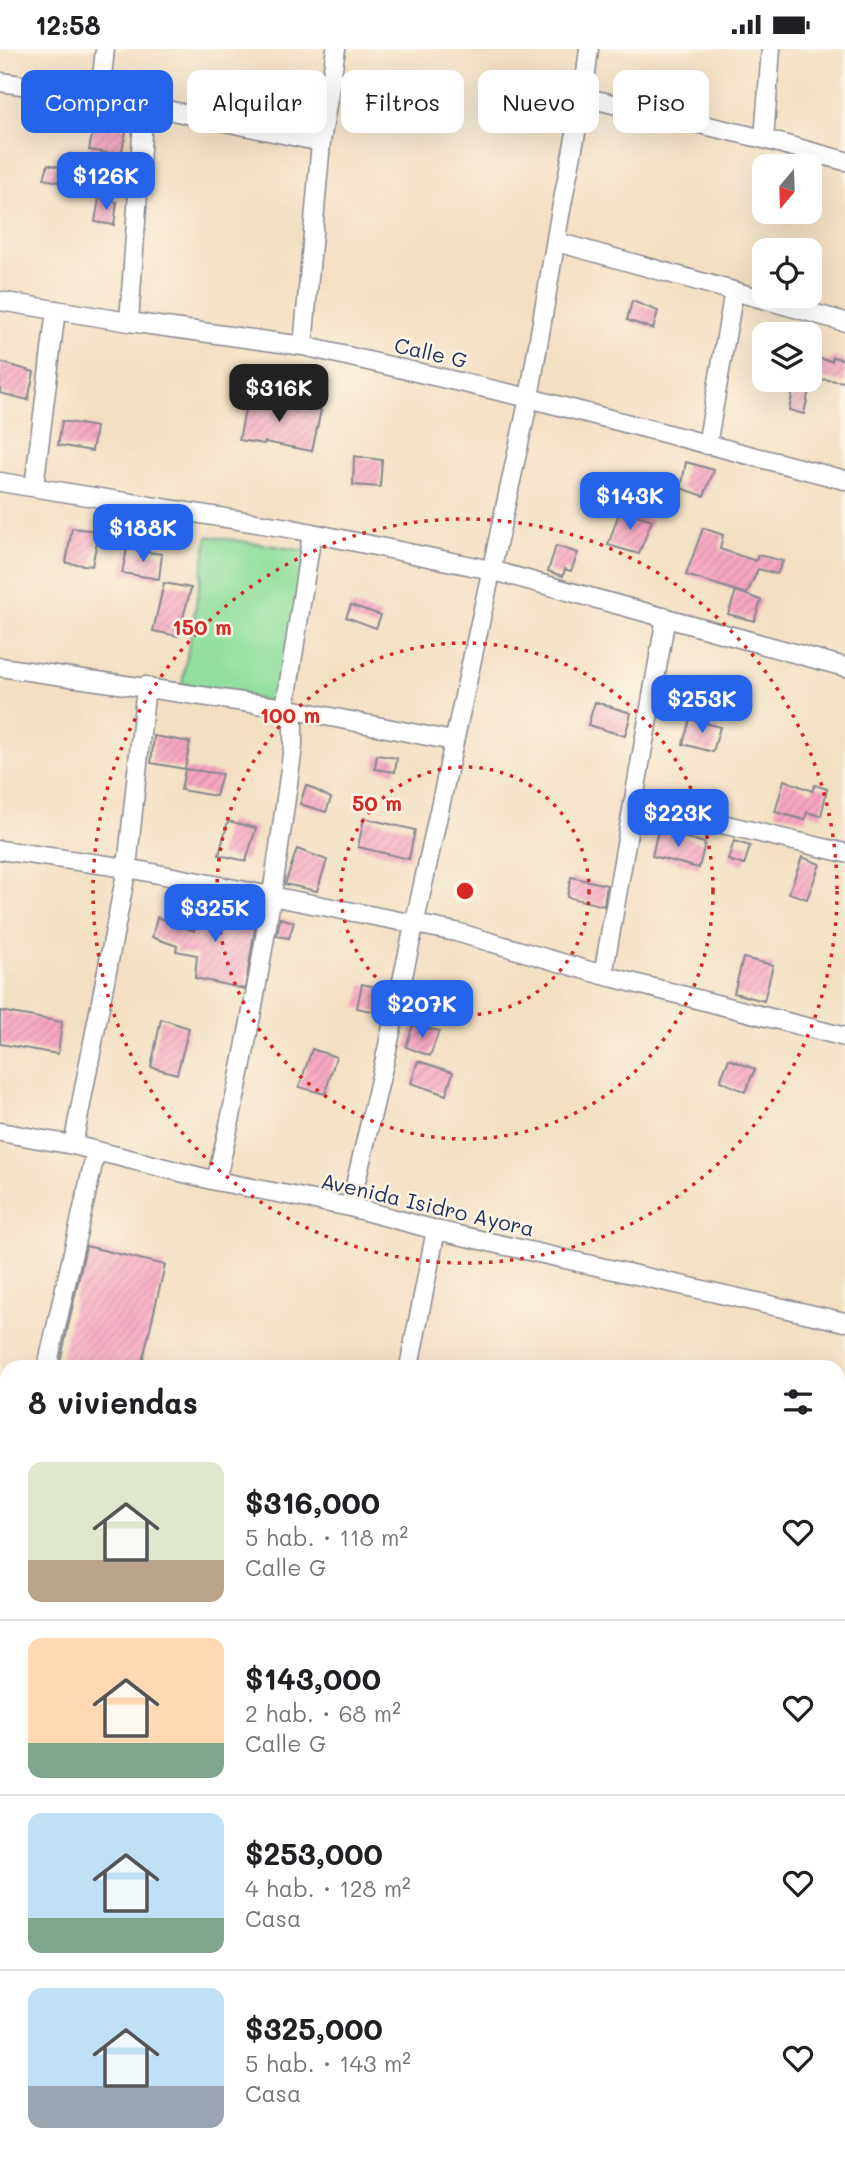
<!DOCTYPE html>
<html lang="es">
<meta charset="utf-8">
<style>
body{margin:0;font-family:Mali,sans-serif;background:#f6f6f6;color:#202124;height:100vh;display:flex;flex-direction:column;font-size:26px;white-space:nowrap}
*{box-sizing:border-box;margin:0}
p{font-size:23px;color:#757577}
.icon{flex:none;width:38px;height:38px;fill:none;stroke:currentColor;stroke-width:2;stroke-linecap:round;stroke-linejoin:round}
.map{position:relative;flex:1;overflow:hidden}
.panel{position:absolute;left:0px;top:1311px;width:845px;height:800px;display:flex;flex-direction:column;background:#fff;border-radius:21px 21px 0 0;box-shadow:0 7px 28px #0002}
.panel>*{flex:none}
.hud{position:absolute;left:21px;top:21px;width:803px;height:63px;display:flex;gap:14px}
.needle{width:46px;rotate:199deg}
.tools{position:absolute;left:752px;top:105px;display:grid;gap:14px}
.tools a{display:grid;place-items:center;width:70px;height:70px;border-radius:14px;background:#fff;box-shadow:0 7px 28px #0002;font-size:35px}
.price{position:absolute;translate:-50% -60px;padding:0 16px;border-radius:14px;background:#2563eb;color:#fff;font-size:23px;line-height:46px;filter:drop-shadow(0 2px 4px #0008)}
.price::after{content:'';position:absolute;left:50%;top:42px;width:21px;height:16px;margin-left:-10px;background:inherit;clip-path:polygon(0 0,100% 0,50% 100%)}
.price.active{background:#222;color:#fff}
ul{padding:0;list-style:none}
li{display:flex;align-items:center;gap:21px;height:175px;padding:0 28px}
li+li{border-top:2px solid #e0e0e0}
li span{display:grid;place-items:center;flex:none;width:196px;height:140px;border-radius:14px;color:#555}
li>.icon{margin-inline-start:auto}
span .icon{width:84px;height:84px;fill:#fffc;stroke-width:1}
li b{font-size:30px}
h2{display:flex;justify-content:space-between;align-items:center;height:84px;padding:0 28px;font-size:30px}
.pill{padding:0 24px;border-radius:14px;background:#fff;box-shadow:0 7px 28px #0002;font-size:24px;line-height:63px}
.pill.active{background:#2563eb;color:#fff}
.status{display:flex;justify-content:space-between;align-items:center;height:49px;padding:0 35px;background:#fff;direction:ltr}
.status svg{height:19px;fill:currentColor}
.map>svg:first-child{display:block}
.pitch{fill:#91df9e;stroke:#56877e;stroke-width:2}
.building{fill:url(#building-hatch)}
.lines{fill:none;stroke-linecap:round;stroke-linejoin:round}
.minor-casing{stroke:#878890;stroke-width:21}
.path{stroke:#878890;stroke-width:2.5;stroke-dasharray:5 5;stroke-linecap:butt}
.minor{stroke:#fff;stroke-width:18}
.ring{fill:none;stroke:#d62828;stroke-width:3.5;stroke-dasharray:3.5 7}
.labels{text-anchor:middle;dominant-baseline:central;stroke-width:5;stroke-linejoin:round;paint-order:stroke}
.street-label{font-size:21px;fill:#1b2f5e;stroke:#fcf5e5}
.centre{fill:#d62828;stroke:#fcf5e5;stroke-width:3.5}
.ring-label{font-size:21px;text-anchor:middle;font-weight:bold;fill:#d62828;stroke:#fcf5e5;stroke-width:5;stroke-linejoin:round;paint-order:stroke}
</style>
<div class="status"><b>12:58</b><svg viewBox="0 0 49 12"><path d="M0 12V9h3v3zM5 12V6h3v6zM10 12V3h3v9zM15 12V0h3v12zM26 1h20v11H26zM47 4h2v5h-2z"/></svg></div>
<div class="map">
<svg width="845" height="2109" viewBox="0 0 845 2109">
<defs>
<pattern id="building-hatch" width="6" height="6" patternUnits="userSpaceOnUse" patternTransform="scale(1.75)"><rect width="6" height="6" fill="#f6a6c1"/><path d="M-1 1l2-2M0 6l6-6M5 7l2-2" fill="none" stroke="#d28fa8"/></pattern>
</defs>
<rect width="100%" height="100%" fill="#fcf5e5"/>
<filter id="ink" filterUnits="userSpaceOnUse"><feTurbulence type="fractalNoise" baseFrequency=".0143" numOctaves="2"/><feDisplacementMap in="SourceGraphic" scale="14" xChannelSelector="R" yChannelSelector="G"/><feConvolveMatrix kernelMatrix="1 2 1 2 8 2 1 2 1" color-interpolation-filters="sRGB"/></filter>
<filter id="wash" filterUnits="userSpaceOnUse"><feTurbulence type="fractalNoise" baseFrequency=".00686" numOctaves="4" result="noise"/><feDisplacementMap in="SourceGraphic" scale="28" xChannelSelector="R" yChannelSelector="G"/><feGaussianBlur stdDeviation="1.57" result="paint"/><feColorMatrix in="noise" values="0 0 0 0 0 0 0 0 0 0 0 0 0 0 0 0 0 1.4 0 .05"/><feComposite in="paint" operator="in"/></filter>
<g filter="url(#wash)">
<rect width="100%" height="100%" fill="#f3e0c2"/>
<path class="pitch" d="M208,487L307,502L278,654L182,635Z"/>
<g id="blocks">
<path class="building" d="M95,72L127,78L121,106L89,101Z
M70,105L92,109L89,124L67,120Z
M48,115L67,120L63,134L44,130Z
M99,149L117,153L114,176L95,173Z
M632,252L658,262L653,280L627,271Z
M810,308L832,312L833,308L845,311V333L810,329Z
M0,313L34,323L28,351L0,344Z
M794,336L809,341L804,365L789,361Z
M248,346L321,361L312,402L265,393L264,395L239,391Z
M62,372L96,378L92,402L58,396Z
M354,407L382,411L380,438L353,436Z
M686,413L714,421L704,447L681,439Z
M620,461L652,471L639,505L608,496Z
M72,479L99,482L92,517L66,514Z
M703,479L723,486L720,500L756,512L758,506L783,512L777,525L758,520L747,545L686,526Z
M556,497L578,504L571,522L565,520L563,527L548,522Z
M127,500L162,505L159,530L122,524Z
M164,534L191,539L178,587L153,582Z
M736,542L761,551L754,572L728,565Z
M351,556L381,566L376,579L346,568Z
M595,653L631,664L625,687L588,676Z
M690,670L720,678L713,703L683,695Z
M154,687L190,693L185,720L151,714Z
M377,706L397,709L395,723L375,720Z
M185,720L222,725L216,747L181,741Z
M784,731L812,742L815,736L827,740L821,767L807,763L805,771L775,763Z
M306,736L331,749L326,763L300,755Z
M364,769L415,781L409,810L358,798Z
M228,772L256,779L246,812L219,806Z
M658,781L705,794L699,819L652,807Z
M734,792L750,797L744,816L728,811Z
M297,800L327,811L317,842L285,835Z
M802,808L820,815L807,850L789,844Z
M571,828L607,836L604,857L567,848Z
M202,853L257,868L245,940L195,929L197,906L176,902L177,897L152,888L157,868L194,882Z
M280,869L294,873L289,889L277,887Z
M743,909L773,916L764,952L734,944Z
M362,935L385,940L380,964L357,959Z
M0,962L62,973L58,1005L0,995Z
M161,970L189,979L177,1025L151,1018Z
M413,976L439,982L430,1007L406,998Z
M312,1000L336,1008L325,1045L299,1038Z
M729,1010L755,1020L745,1043L720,1032Z
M418,1012L453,1023L446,1046L411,1034Z
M86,1197L165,1216L141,1318H59Z"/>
</g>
</g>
<g filter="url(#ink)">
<use href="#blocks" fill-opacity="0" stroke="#878890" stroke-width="2"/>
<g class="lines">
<defs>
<path id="minor" d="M0,33L100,47L321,93
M100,47L105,0
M583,48L764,90L845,112
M764,90L771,0
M557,193L845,273
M0,252L129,273L303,297L529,349L845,431
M129,273L144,57
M303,297L321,93L336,0
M707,396L734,242
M0,433L288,479L491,521L845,618
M34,438L56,261
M0,618L285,659L453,692
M633,754L845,804
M0,801L127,819L456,883L603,926L845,988
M603,926L666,568
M0,1083L73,1096L216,1132L350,1158L436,1181L845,1273
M73,1096L127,819L146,637
M216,1132C251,989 274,844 293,697V675L285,659L312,484
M350,1158L385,1010L529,349L560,166L583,48L589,0
M47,1318L96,1102
M409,1318L436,1181
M793,2104L813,2109"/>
</defs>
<use href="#minor" class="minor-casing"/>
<path class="path" d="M0,1521L7,1487"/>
<use href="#minor" class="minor"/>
</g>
</g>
<g class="ring">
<circle cx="465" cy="842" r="124"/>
<circle cx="465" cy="842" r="248"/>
<circle cx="465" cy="842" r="372"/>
</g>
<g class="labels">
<g class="street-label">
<text transform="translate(431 303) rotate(13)">Calle G</text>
<text transform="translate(428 1155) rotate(13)">Avenida Isidro Ayora</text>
</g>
</g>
<circle cx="465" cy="842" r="10" class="centre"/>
<g class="ring-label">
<text x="202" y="586">150 m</text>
<text x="290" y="674">100 m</text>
<text x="377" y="762">50 m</text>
</g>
</svg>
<div class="tools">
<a><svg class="needle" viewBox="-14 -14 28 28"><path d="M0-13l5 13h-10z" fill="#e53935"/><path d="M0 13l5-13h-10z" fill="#757577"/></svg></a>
<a><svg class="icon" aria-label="locate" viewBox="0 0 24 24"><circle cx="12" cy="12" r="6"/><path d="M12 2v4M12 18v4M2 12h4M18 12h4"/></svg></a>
<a><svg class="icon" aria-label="layers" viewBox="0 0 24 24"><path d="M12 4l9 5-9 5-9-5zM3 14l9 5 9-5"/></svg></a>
</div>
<b class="price" style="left:106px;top:163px">$126K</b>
<b class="price active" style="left:279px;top:375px">$316K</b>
<b class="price" style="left:630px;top:483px">$143K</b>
<b class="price" style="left:143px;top:515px">$188K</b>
<b class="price" style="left:702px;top:686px">$253K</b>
<b class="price" style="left:678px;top:800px">$223K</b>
<b class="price" style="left:215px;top:895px">$325K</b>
<b class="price" style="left:422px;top:991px">$207K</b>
<div class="hud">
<a class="pill active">Comprar</a>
<a class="pill">Alquilar</a>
<a class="pill">Filtros</a>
<a class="pill">Nuevo</a>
<a class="pill">Piso</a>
</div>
<section class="panel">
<h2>8 viviendas<svg class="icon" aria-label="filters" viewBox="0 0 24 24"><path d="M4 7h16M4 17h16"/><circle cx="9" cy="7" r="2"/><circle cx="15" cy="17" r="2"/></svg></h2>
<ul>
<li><span style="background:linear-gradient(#dfe7d0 70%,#b9a48a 0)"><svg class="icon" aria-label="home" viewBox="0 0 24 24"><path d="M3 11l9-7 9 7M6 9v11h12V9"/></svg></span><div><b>$316,000</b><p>5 hab. · 118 m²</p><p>Calle G</p></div><svg class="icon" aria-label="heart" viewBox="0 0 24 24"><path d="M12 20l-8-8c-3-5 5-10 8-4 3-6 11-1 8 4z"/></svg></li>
<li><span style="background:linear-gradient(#ffd9b3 75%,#7fa58c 0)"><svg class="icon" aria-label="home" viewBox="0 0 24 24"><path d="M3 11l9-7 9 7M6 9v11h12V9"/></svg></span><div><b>$143,000</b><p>2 hab. · 68 m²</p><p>Calle G</p></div><svg class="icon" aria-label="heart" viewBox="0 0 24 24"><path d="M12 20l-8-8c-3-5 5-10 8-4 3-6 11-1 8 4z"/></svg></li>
<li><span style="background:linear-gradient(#bfe0f5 75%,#7fa58c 0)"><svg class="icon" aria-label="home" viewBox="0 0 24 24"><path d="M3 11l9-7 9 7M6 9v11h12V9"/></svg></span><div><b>$253,000</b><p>4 hab. · 128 m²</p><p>Casa</p></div><svg class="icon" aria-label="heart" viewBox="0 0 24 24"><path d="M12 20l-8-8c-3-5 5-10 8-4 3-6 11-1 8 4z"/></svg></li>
<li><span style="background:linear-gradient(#bfe0f5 70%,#9aa5b1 0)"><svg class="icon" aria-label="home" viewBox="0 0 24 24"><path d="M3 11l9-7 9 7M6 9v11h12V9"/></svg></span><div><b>$325,000</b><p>5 hab. · 143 m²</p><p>Casa</p></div><svg class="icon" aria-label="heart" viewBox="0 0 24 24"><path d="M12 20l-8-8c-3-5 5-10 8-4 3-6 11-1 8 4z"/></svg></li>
</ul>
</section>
</div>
